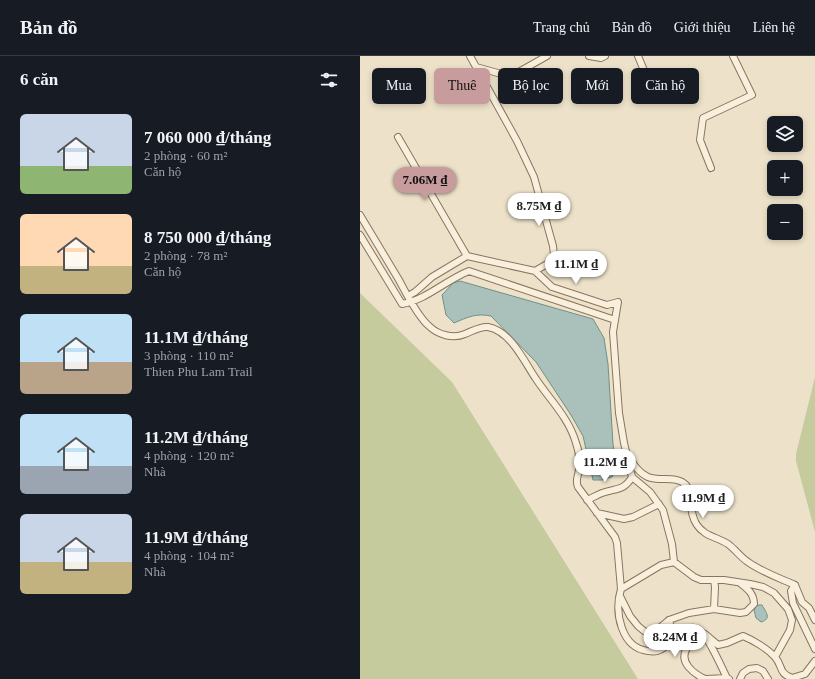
<!DOCTYPE html>
<html lang="vi">
<meta charset="utf-8">
<style>
body{margin:0;font-family:"Times New Roman",serif;background:#242831;color:#f1f3f6;height:100vh;display:flex;flex-direction:column;font-size:15px;white-space:nowrap}
*{box-sizing:border-box;margin:0}
p{font-size:13px;color:#9ea1a6}
.icon{flex:none;width:22px;height:22px;fill:none;stroke:currentColor;stroke-width:2;stroke-linecap:round;stroke-linejoin:round}
.map{position:relative;flex:1;overflow:hidden}
.details{display:flex;flex-direction:column;background:#171b24;width:360px}
.details>*{flex:none}
.guide{position:absolute;left:12px;top:12px;width:380px;height:36px;display:flex;gap:8px}
.buttons{position:absolute;left:407px;top:60px;display:grid;gap:8px}
.buttons a{display:grid;place-items:center;width:36px;height:36px;border-radius:6px;background:#171b24;box-shadow:0 2px 6px #0003;font-size:20px}
.price{position:absolute;translate:-50% -34px;padding:0 9px;border-radius:14px;background:#fff;color:#222;font-size:13px;line-height:26px;filter:drop-shadow(0 1px 2px #0008)}
.price::after{content:'';position:absolute;left:50%;top:24px;width:12px;height:9px;margin-left:-6px;background:inherit;clip-path:polygon(0 0,100% 0,50% 100%)}
.price.active{background:#c89b9d;color:#111}
ul{padding:0;list-style:none}
li{display:flex;align-items:center;gap:12px;height:100px;padding:0 20px}
li span{display:grid;place-items:center;flex:none;width:112px;height:80px;border-radius:6px;color:#555}
li>.icon{margin-inline-start:auto}
span .icon{width:48px;height:48px;fill:#fffc;stroke-width:1}
li b{font-size:17px}
h2{display:flex;justify-content:space-between;align-items:center;height:48px;padding:0 20px;font-size:17px}
.pill{padding:0 14px;border-radius:6px;background:#171b24;box-shadow:0 2px 6px #0003;font-size:14px;line-height:36px}
.pill.active{background:#c89b9d;color:#111}
header{display:flex;align-items:center;gap:24px;box-sizing:border-box;height:56px;padding:0 20px;background:#171b24;border-bottom:1px solid #363941}
header strong{font-size:19px}
nav{display:flex;gap:22px;margin-inline-start:auto;font-size:14px}
main{display:flex;flex:1;min-height:0}
.map>svg:first-child{display:block}
.green{fill:#c6cb9d}
.water{fill:#a9c1ba;stroke:#709088}
.lines{fill:none;stroke-linecap:round;stroke-linejoin:round}
.minor-casing{stroke:#89755e;stroke-width:8}
.minor{stroke:#f8efdc;stroke-width:6}
</style>
<header>
<strong>Bản đồ</strong>
<nav><a>Trang chủ</a><a>Bản đồ</a><a>Giới thiệu</a><a>Liên hệ</a></nav>
</header>
<main>
<section class="details">
<h2>6 căn<svg class="icon" aria-label="filters" viewBox="0 0 24 24"><path d="M4 7h16M4 17h16"/><circle cx="9" cy="7" r="2"/><circle cx="15" cy="17" r="2"/></svg></h2>
<ul>
<li><span style="background:linear-gradient(#c9d6e8 65%,#8fb573 0)"><svg class="icon" aria-label="home" viewBox="0 0 24 24"><path d="M3 11l9-7 9 7M6 9v11h12V9"/></svg></span><div><b>7 060 000 ₫/tháng</b><p>2 phòng · 60 m²</p><p>Căn hộ</p></div></li>
<li><span style="background:linear-gradient(#ffd9b3 65%,#c2b280 0)"><svg class="icon" aria-label="home" viewBox="0 0 24 24"><path d="M3 11l9-7 9 7M6 9v11h12V9"/></svg></span><div><b>8 750 000 ₫/tháng</b><p>2 phòng · 78 m²</p><p>Căn hộ</p></div></li>
<li><span style="background:linear-gradient(#bfe0f5 60%,#b9a48a 0)"><svg class="icon" aria-label="home" viewBox="0 0 24 24"><path d="M3 11l9-7 9 7M6 9v11h12V9"/></svg></span><div><b>11.1M ₫/tháng</b><p>3 phòng · 110 m²</p><p>Thien Phu Lam Trail</p></div></li>
<li><span style="background:linear-gradient(#bfe0f5 65%,#9aa5b1 0)"><svg class="icon" aria-label="home" viewBox="0 0 24 24"><path d="M3 11l9-7 9 7M6 9v11h12V9"/></svg></span><div><b>11.2M ₫/tháng</b><p>4 phòng · 120 m²</p><p>Nhà</p></div></li>
<li><span style="background:linear-gradient(#c9d6e8 60%,#c2b280 0)"><svg class="icon" aria-label="home" viewBox="0 0 24 24"><path d="M3 11l9-7 9 7M6 9v11h12V9"/></svg></span><div><b>11.9M ₫/tháng</b><p>4 phòng · 104 m²</p><p>Nhà</p></div></li>
</ul>
</section>
<div class="map">
<svg width="455" height="623" viewBox="0 0 455 623">
<rect width="100%" height="100%" fill="#ede2c9"/>
<path class="green" d="M0,237L92,326L278,623H0Z
M455,321V476L436,405V398Z"/>
<path class="water" d="M100,225L233,263L244,282L248,308L253,388L256,407L255,415L252,421L242,424H233L223,380L211,359L176,306L131,260C116,257 108,261 94,267L86,259L82,239L93,227Z
M399,549H402C406,556 412,563 401,566L396,562L394,554L396,550Z"/>
<g class="lines">
<defs>
<path id="minor" d="M229,0L241,2L245,0
M278,0L296,43
M116,11L145,19L155,18L187,0
M38,81L107,200
M351,112L340,84L343,62L392,39L373,0
M0,159C13,181 26,202 39,224C46,237 58,261 69,270C78,279 93,283 105,278C113,275 120,270 128,271C151,275 165,307 176,323C190,344 209,362 216,387C219,395 220,406 219,414C218,421 215,424 218,431L255,481L257,487L261,533C254,556 261,592 288,595C291,595 295,596 297,595C312,592 321,566 338,573C346,576 362,612 367,622
M0,179L42,248C66,244 86,224 109,215L255,264
M175,215L192,231L247,249L258,246L253,276L259,357L264,387L272,421L290,436L303,454L312,488L314,506L334,521L341,524H364L390,528L403,531L414,537L428,553L432,564L430,574L415,601
M48,240L55,236L72,221L107,200L175,215L187,208L192,203L194,199L193,190L174,121L157,85L110,0
M269,401C274,409 279,417 288,421C299,426 317,419 326,429C333,437 328,457 337,469C344,480 357,481 368,488C375,493 380,501 388,506C402,516 419,522 435,529
M227,444C232,442 237,439 242,437C256,432 264,435 272,421
M237,457L264,463L273,461L299,448
M354,524L355,531L354,553
M435,529L431,535L433,547L455,593
M435,529L442,546L449,552L455,564
M261,533L301,509L314,506
M260,540L270,560L278,570L284,575L289,577L297,574L309,564L329,557L354,553L380,557L386,556L394,548C394,538 388,533 380,527
M309,564L310,568L300,582L301,584H306L316,580
M345,623C334,618 318,606 327,592C330,586 339,582 345,578L358,589L367,587L383,580C393,584 408,593 415,601C423,610 418,617 432,622L445,618L455,605
M346,623L367,622L369,623
M380,623L383,617L389,613L397,612L403,615L408,623"/>
</defs>
<use href="#minor" class="minor-casing"/>
<use href="#minor" class="minor"/>
</g>
</svg>
<div class="buttons">
<a><svg class="icon" aria-label="layers" viewBox="0 0 24 24"><path d="M12 4l9 5-9 5-9-5zM3 14l9 5 9-5"/></svg></a>
<a>+</a>
<a>−</a>
</div>
<b class="price active" style="left:65px;top:145px">7.06M ₫</b>
<b class="price" style="left:179px;top:171px">8.75M ₫</b>
<b class="price" style="left:216px;top:229px">11.1M ₫</b>
<b class="price" style="left:245px;top:427px">11.2M ₫</b>
<b class="price" style="left:343px;top:463px">11.9M ₫</b>
<b class="price" style="left:315px;top:602px">8.24M ₫</b>
<div class="guide">
<a class="pill">Mua</a>
<a class="pill active">Thuê</a>
<a class="pill">Bộ lọc</a>
<a class="pill">Mới</a>
<a class="pill">Căn hộ</a>
</div>
</div>
</main>
